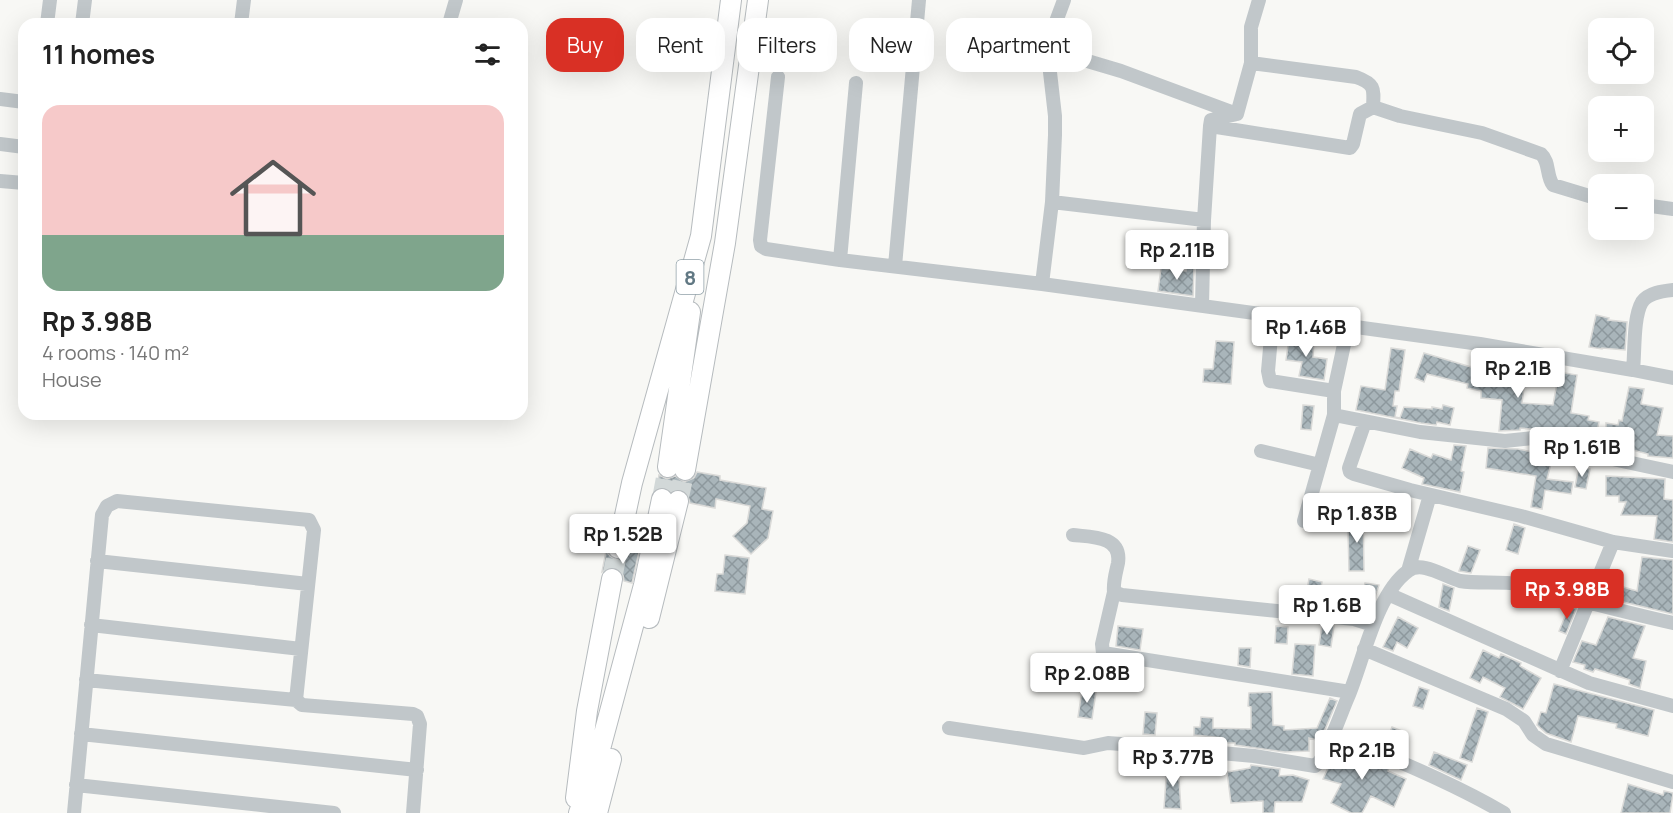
<!DOCTYPE html>
<meta charset="utf-8">
<style>
body{margin:0;font-family:Manrope,sans-serif;background:#f6f6f6;color:#222;height:100vh;display:flex;flex-direction:column;font-size:22px;white-space:nowrap}
*{box-sizing:border-box;margin:0}
p{font-size:20px;color:#767676}
.icon{flex:none;width:33px;height:33px;fill:none;stroke:currentColor;stroke-width:2;stroke-linecap:round;stroke-linejoin:round}
.map{position:relative;flex:1;overflow:hidden}
.panel{position:absolute;left:18px;top:18px;width:510px;height:402px;display:flex;flex-direction:column;background:#fff;border-radius:18px;box-shadow:0 6px 24px #0002}
.panel>*{flex:none}
.guide{position:absolute;left:546px;top:18px;width:570px;height:54px;display:flex;gap:12px}
.controls{position:absolute;left:1588px;top:18px;display:grid;gap:12px}
.controls a{display:grid;place-items:center;width:66px;height:66px;border-radius:12px;background:#fff;box-shadow:0 6px 24px #0002;font-size:30px}
.price{position:absolute;translate:-50% -51px;padding:0 14px;border-radius:6px;background:#fff;color:#222;font-size:20px;line-height:39px;filter:drop-shadow(0 2px 3px #0008)}
.price::after{content:'';position:absolute;left:50%;top:36px;width:18px;height:14px;margin-left:-9px;background:inherit;clip-path:polygon(0 0,100% 0,50% 100%)}
.price.active{background:#d93025;color:#fff}
ul{padding:0;list-style:none}
li{display:grid;align-content:center;gap:12px;height:318px;padding:0 24px}
li+li{border-top:2px solid #e0e0e0}
li span{display:grid;place-items:center;height:186px;border-radius:18px;color:#555}
li>.icon{margin-inline-start:auto}
span .icon{width:108px;height:108px;fill:#fffc;stroke-width:1}
li b{font-size:26px}
h2{display:flex;justify-content:space-between;align-items:center;height:72px;padding:0 24px;font-size:26px}
.pill{padding:0 21px;border-radius:18px;background:#fff;box-shadow:0 6px 24px #0002;font-size:21px;line-height:54px}
.pill.active{background:#d93025;color:#fff}
.map>svg:first-child{display:block}
.building{fill:url(#building-cross-hatch);stroke:#dadad8;stroke-width:1.5}
.lines{fill:none;stroke-linecap:round;stroke-linejoin:round}
.highway-tunnel{stroke:#d2d8d8;stroke-width:20;stroke-dasharray:20 10;stroke-linecap:butt}
.highway-casing{stroke:#b6bbbe;stroke-width:22}
.minor{stroke:#c1c7ca;stroke-width:14}
.highway{stroke:#fff;stroke-width:20}
.labels{text-anchor:middle;dominant-baseline:central;stroke-width:6;stroke-linejoin:round;paint-order:stroke}
.shield{fill:#fff;stroke:#90a0a8;stroke-width:1.5}
.shield-label{font-size:20px;font-weight:bold;fill:#617883}
</style>
<div class="map">
<svg width="1673" height="813" viewBox="0 0 1673 813">
<defs>
<pattern id="building-cross-hatch" width="8" height="8" patternUnits="userSpaceOnUse" patternTransform="scale(1.5)"><rect width="8" height="8" fill="#a9b5ba"/><path d="M0 0l8 8M0 8l8-8" fill="none" stroke="#8d989d"/></pattern>
</defs>
<rect width="100%" height="100%" fill="#f8f8f5"/>
<path class="building" d="M1186,265L1194,266L1193,296L1158,291L1161,268L1186,271Z
M1596,315L1609,318L1608,320L1627,322L1625,350L1602,348V349L1589,347Z
M1289,338L1314,339L1313,357L1327,359L1324,380L1299,376L1302,362L1286,360Z
M1216,341L1234,342L1231,384L1203,382L1204,369H1213Z
M1391,348L1405,350L1399,391H1395L1393,406H1397L1395,417L1400,418L1404,407L1432,409V407L1442,409L1443,405L1454,408L1450,425L1437,422L1436,425L1421,423L1356,410L1361,386L1385,390Z
M1424,353L1471,367L1472,364L1526,373L1522,403L1553,405L1559,372L1577,375L1571,413L1589,416L1588,420L1599,422L1595,442L1584,440V444L1568,440L1548,434L1549,431L1520,428V430L1499,431L1502,400L1481,398V391L1467,388L1468,384L1427,374L1424,382L1415,378Z
M1629,387L1644,389L1641,404L1663,408L1657,435L1673,436V458L1648,456V454L1606,443V423L1618,425L1619,420L1622,421Z
M1303,405L1314,406L1311,430L1301,429Z
M1454,445L1466,446L1461,471L1464,472L1460,492L1422,484L1424,478L1402,468L1410,449L1431,458L1433,454L1451,460Z
M1488,448L1518,449L1553,456L1547,479L1573,482L1571,494L1545,490L1542,509L1531,507L1536,476L1486,468Z
M1579,466L1590,469L1586,489L1575,487Z
M697,472L720,476V480L766,488L762,509L773,511L768,538L751,554L733,536L747,523L750,506L716,499L715,508L690,503L687,493L681,490L671,492L665,487L657,489L659,475L667,479L675,476L684,482L694,478Z
M1606,476L1665,479L1664,499L1673,500V542L1654,539L1657,516L1621,515L1626,502H1619V496H1606Z
M1361,504H1363L1364,571H1349L1348,531H1353Z
M1514,524L1525,528L1518,554L1506,550Z
M1468,546L1480,550L1471,573L1459,571Z
M606,551L610,556L616,560L626,556L630,551L639,552L632,583L624,581L623,575L615,567L608,568L602,572Z
M725,555L749,558L745,594L715,591L717,574H723Z
M1642,557L1673,560V614L1619,601L1623,587L1637,591Z
M1309,579L1322,582L1317,606L1304,605Z
M1365,583L1379,585L1373,603L1370,602L1373,604L1369,612L1360,611Z
M1443,584L1454,588L1449,611L1439,607Z
M1569,607L1576,609L1566,634L1559,631Z
M1398,617L1418,628L1407,648L1397,642L1393,651L1383,647Z
M1608,617L1645,626L1633,658L1646,661L1640,688L1629,684L1630,680L1595,669L1593,672L1584,669L1585,665L1573,662L1582,641L1596,645Z
M1322,625L1334,626L1331,647L1319,645Z
M1118,626L1143,629L1140,650L1116,646Z
M1276,626L1288,627L1287,644L1275,643Z
M1295,644L1315,645L1313,676L1292,674Z
M1239,648H1251L1250,667L1238,665Z
M1483,650L1499,658L1501,654L1521,663L1520,666L1541,678L1523,709L1500,697L1505,688L1483,677L1480,683L1470,678Z
M1554,684L1654,710L1648,736L1616,728L1617,724L1578,716L1571,742L1546,733L1537,725L1541,712L1546,713Z
M1419,687L1429,690L1423,709L1413,706Z
M1082,690L1096,692L1092,719L1078,717Z
M1272,692L1273,725L1284,726V730L1317,728L1330,698L1337,701L1320,741L1309,738V751L1285,752L1235,745V743H1223V738L1194,735V727H1200L1201,717L1213,718V728L1251,729V707L1248,706L1249,693Z
M1477,708L1488,712L1472,762L1460,758Z
M1145,712L1157,713L1155,735L1143,734Z
M1392,727L1404,732L1396,750L1385,745Z
M1338,745L1389,767L1388,771L1406,779L1394,807L1371,796L1362,813H1351L1331,803L1341,784L1323,779Z
M1434,752L1467,765L1461,780L1429,765Z
M1178,764L1181,809L1164,808L1167,765Z
M1251,765L1280,769L1279,776L1293,775L1309,780L1302,802H1275L1274,813H1263V801L1231,803L1227,772L1250,768Z
M1628,784L1663,795L1664,791L1673,793L1670,813H1621Z"/>
<g class="lines">
<path class="highway-tunnel" d="M662,499L668,467
M678,501L685,470
M612,579L618,548"/>
<defs>
<path id="highway" d="M668,467L690,312
M685,470L725,243L758,0
M618,548L632,483L701,236L731,0
M649,618L678,501
M576,798L587,711L612,579
M579,813L593,775L644,585L662,499
M597,813L611,759"/>
</defs>
<use href="#highway" class="highway-casing"/>
<path class="minor" d="M47,24L50,0
M82,24L85,0
M241,24L244,0
M449,24L456,0
M1047,49L1121,71L1237,114
M1251,63L1356,77C1375,84 1374,88 1373,107
M778,77L760,240L761,246L766,249L840,260L1042,284L1480,344L1633,370L1673,378
M0,99L24,102
M1237,114L1211,120L1210,126L1350,148L1353,144L1360,114L1373,107L1400,116L1482,133L1541,154C1550,162 1546,176 1553,185L1599,199
M1237,114L1251,63V27L1259,0
M0,144L24,147
M0,181L24,183
M1052,202L1204,220
M1644,205L1673,209
M840,260L856,83
M895,266L919,0
M1042,284L1052,202L1055,135V116L1047,46L1064,0
M1202,305L1204,220L1210,126
M1273,314L1268,371L1270,381L1334,391
M1633,370C1635,352 1633,317 1642,302C1648,293 1663,291 1673,290
M1334,415L1420,432L1505,441L1533,438L1566,449L1673,472
M1365,422L1349,468L1350,472L1354,474L1410,490L1521,516L1613,542L1673,551
M1261,451L1320,465
M1304,521L1334,415V391L1348,326
M1073,535C1092,537 1122,536 1118,563C1116,573 1113,581 1114,592L1122,595L1354,619L1373,625
M97,561L308,584
M1408,571L1430,495
M1114,592L1102,644L1103,653L1350,692
M1388,594L1589,683L1673,706
M91,625L301,649
M1364,649L1506,709L1524,721L1533,735L1546,744L1673,782
M1560,671L1613,542
M86,680L296,700
M949,728L1084,748L1108,743L1121,744L1254,756L1315,766C1325,760 1342,710 1348,697C1363,662 1376,594 1408,571C1422,560 1445,577 1460,581C1477,584 1500,581 1519,584C1535,586 1550,593 1567,597C1602,606 1637,615 1673,623
M1333,733C1390,758 1449,781 1504,813
M81,734L417,770
M76,785L334,813
M74,813L102,515L107,506L117,501L309,520L314,530L296,700L302,705L413,714L417,716L420,724L413,813"/>
<use href="#highway" class="highway"/>
</g>
<g class="labels">
<rect class="shield" x="676.5" y="260" width="27" height="34" rx="4.5"/>
<g class="shield-label">
<text x="690" y="277">8</text>
</g>
</g>
</svg>
<div class="controls">
<a><svg class="icon" aria-label="locate" viewBox="0 0 24 24"><circle cx="12" cy="12" r="6"/><path d="M12 2v4M12 18v4M2 12h4M18 12h4"/></svg></a>
<a>+</a>
<a>−</a>
</div>
<b class="price" style="left:1177px;top:281px">Rp 2.11B</b>
<b class="price" style="left:1306px;top:358px">Rp 1.46B</b>
<b class="price" style="left:1518px;top:399px">Rp 2.1B</b>
<b class="price" style="left:1582px;top:478px">Rp 1.61B</b>
<b class="price" style="left:1357px;top:544px">Rp 1.83B</b>
<b class="price" style="left:623px;top:565px">Rp 1.52B</b>
<b class="price active" style="left:1567px;top:620px">Rp 3.98B</b>
<b class="price" style="left:1327px;top:636px">Rp 1.6B</b>
<b class="price" style="left:1087px;top:704px">Rp 2.08B</b>
<b class="price" style="left:1362px;top:781px">Rp 2.1B</b>
<b class="price" style="left:1173px;top:788px">Rp 3.77B</b>
<div class="guide">
<a class="pill active">Buy</a>
<a class="pill">Rent</a>
<a class="pill">Filters</a>
<a class="pill">New</a>
<a class="pill">Apartment</a>
</div>
<section class="panel">
<h2>11 homes<svg class="icon" aria-label="filters" viewBox="0 0 24 24"><path d="M4 7h16M4 17h16"/><circle cx="9" cy="7" r="2"/><circle cx="15" cy="17" r="2"/></svg></h2>
<ul>
<li><span style="background:linear-gradient(#f6c9c9 70%,#7fa58c 0)"><svg class="icon" aria-label="home" viewBox="0 0 24 24"><path d="M3 11l9-7 9 7M6 9v11h12V9"/></svg></span><div><b>Rp 3.98B</b><p>4 rooms · 140 m²</p><p>House</p></div></li>
</ul>
</section>
</div>
